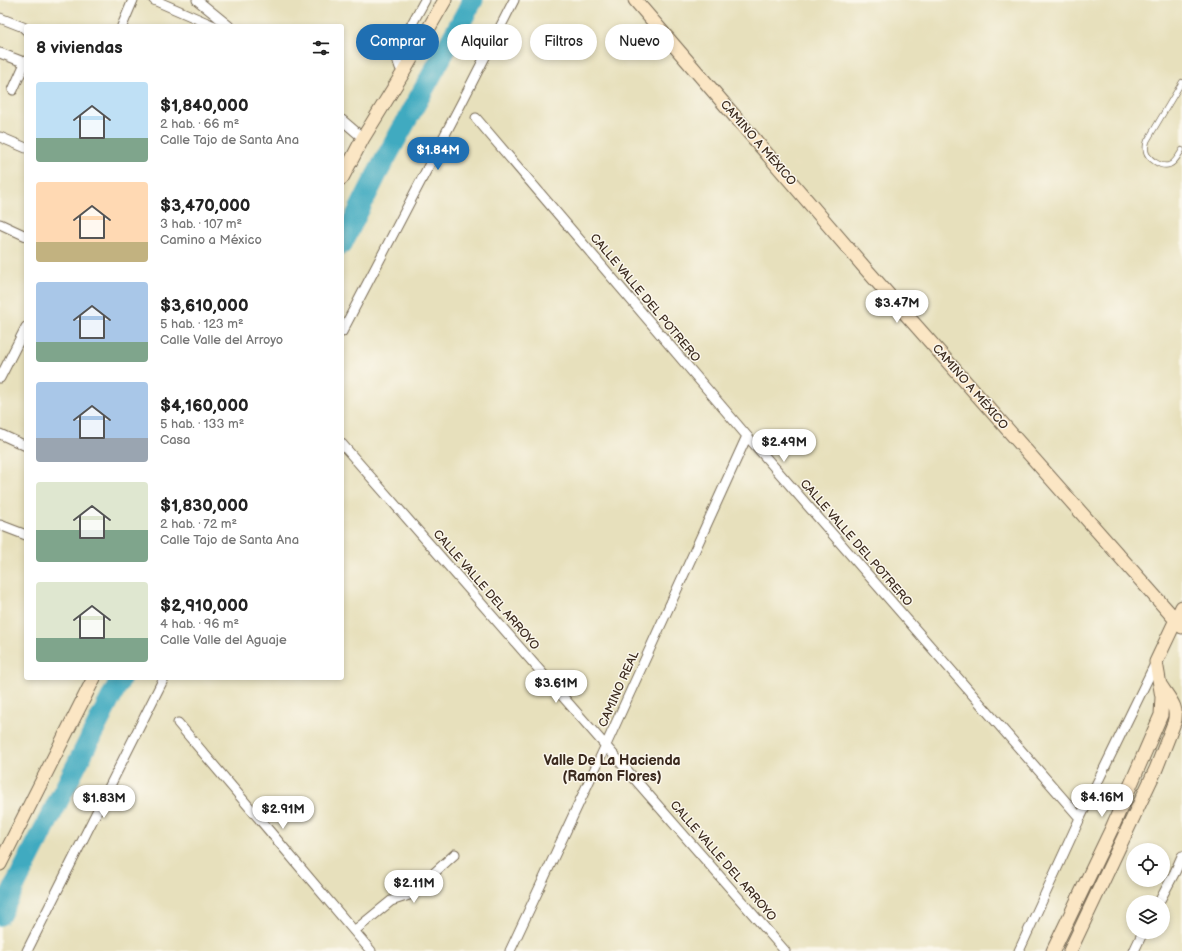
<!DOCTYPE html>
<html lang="es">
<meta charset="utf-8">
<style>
body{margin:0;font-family:"Balsamiq Sans",sans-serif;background:#f6f6f6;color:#222;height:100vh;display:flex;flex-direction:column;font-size:15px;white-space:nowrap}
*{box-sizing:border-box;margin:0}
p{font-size:13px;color:#767676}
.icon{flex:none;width:22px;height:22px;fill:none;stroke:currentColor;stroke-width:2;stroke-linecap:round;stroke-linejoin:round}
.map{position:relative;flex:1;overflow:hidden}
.panel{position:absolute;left:24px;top:24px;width:320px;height:656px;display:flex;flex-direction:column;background:#fff;border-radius:4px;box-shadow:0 2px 6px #0003}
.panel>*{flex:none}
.hud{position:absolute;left:356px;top:24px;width:380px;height:36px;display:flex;gap:8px}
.tools{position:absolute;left:1126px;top:843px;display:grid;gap:8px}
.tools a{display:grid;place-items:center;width:44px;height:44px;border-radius:50%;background:#fff;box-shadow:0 2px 6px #0003;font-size:20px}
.price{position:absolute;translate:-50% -34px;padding:0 9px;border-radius:14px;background:#fff;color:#222;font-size:13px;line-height:26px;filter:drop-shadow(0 1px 2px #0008)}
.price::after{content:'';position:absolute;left:50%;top:24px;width:12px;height:9px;margin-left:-6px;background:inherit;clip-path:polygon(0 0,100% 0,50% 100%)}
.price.current{background:#1f6fb2;color:#fff}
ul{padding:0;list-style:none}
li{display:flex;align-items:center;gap:12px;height:100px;padding:0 12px}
li span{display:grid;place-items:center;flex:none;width:112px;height:80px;border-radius:4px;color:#555}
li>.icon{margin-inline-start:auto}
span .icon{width:48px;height:48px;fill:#fffc;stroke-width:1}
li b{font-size:17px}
h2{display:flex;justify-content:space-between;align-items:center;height:48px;padding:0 12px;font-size:17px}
.pill{padding:0 14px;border-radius:18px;background:#fff;box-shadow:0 2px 6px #0003;font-size:14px;line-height:36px}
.pill.current{background:#1f6fb2;color:#fff}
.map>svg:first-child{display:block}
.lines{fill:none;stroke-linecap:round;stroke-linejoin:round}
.river{stroke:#40aac0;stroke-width:21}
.lane-casing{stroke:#776a55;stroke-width:6}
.street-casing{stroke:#776a55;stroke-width:11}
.secondary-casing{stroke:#776a55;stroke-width:15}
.lane{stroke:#fff;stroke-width:4.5}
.street{stroke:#fff;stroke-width:9}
.secondary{stroke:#fbe6c4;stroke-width:13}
.labels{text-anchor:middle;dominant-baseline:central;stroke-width:3;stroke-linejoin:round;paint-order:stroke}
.street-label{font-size:12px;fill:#3b2a1e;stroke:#fbf7ec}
.quarter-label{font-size:14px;font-weight:bold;fill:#3b2a1e;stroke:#fbf7ec}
</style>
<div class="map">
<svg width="1182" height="951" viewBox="0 0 1182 951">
<rect width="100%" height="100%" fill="#fbf7ec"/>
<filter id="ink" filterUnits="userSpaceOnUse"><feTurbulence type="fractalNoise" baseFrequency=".025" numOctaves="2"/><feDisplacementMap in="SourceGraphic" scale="8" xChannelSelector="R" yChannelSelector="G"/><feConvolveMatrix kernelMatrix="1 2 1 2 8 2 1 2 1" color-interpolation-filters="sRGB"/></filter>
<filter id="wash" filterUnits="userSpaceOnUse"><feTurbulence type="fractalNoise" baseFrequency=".012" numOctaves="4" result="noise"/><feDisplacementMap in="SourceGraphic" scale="16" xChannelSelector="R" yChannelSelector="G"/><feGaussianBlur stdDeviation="0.9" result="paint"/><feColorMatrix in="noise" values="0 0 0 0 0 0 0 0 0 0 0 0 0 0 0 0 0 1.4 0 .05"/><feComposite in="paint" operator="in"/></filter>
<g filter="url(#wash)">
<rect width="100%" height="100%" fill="#e7e0bc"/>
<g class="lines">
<path class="river" d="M342,244L377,174L473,0
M0,915L121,678"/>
</g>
</g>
<g filter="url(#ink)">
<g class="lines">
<defs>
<path id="lane" d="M1182,82L1147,141C1146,144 1145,147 1146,151C1147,158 1161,168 1169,165C1175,163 1179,155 1182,150"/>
<path id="street" d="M154,0L214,26
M197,0L229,26
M0,18L23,27L26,30
M122,26L133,0
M0,53L26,63
M403,73C398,65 397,60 397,51L425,0
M13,90L26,61
M476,118L747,436L1080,818
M342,120L363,138
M0,137L26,148
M0,224L26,236
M342,332L462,102L514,0
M0,378L26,327
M0,434L26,446
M342,444L785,951
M0,525L26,535
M178,723L371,951
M1159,902L1175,872L1182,856
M354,931L391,901L409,895L413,892L455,854
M27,951L164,678
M510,951L606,745L747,436
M1019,951L1080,818L1156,662
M1134,951L1143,932"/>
<path id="secondary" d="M635,0L865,268L1182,627
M342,178L363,138L403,73L445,0
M0,864L94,678
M1053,951L1112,828L1161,715L1162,697L1156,662L1182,607
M1070,951L1156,769L1174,723C1179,707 1169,699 1161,686"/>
</defs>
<use href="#lane" class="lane-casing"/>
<use href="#street" class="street-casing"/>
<use href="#secondary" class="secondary-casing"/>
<use href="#lane" class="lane"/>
<use href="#street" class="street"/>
<use href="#secondary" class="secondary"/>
</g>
</g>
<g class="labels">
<g class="street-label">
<text transform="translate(758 143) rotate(49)">CAMINO A MÉXICO</text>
<text transform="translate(645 298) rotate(50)">CALLE VALLE DEL POTRERO</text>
<text transform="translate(970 387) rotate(49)">CAMINO A MÉXICO</text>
<text transform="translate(856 543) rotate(49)">CALLE VALLE DEL POTRERO</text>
<text transform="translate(486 590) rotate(49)">CALLE VALLE DEL ARROYO</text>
<text transform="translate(619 689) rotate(-66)">CAMINO REAL</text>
<text transform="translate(723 861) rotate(49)">CALLE VALLE DEL ARROYO</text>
</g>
<g class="quarter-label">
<text x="612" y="760">Valle De La Hacienda<tspan x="612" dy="16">(Ramon Flores)</tspan></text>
</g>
</g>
</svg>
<div class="tools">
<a><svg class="icon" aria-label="locate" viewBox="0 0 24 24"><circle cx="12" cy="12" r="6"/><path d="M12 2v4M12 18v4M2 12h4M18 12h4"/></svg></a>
<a><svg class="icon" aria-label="layers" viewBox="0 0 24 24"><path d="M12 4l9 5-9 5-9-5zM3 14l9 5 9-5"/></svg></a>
</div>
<b class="price current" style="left:438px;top:171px">$1.84M</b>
<b class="price" style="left:897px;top:324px">$3.47M</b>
<b class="price" style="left:784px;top:463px">$2.49M</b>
<b class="price" style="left:556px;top:704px">$3.61M</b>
<b class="price" style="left:1102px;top:818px">$4.16M</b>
<b class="price" style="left:104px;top:819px">$1.83M</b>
<b class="price" style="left:283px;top:830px">$2.91M</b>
<b class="price" style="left:414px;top:904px">$2.11M</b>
<div class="hud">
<a class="pill current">Comprar</a>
<a class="pill">Alquilar</a>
<a class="pill">Filtros</a>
<a class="pill">Nuevo</a>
</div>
<section class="panel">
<h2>8 viviendas<svg class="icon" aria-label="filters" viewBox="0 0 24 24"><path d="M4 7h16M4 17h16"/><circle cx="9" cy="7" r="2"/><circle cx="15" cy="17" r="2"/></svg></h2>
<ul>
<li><span style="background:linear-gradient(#bfe0f5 70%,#7fa58c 0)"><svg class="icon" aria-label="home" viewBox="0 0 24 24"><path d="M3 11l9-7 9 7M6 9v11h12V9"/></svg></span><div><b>$1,840,000</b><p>2 hab. · 66 m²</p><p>Calle Tajo de Santa Ana</p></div></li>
<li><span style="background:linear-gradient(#ffd9b3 75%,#c2b280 0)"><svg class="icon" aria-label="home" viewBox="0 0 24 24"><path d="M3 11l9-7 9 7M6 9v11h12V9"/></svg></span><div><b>$3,470,000</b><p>3 hab. · 107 m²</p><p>Camino a México</p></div></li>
<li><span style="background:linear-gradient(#a9c7e8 75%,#7fa58c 0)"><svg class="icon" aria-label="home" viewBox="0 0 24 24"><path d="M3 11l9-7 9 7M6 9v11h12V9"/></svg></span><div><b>$3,610,000</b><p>5 hab. · 123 m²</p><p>Calle Valle del Arroyo</p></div></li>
<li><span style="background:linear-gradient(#a9c7e8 70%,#9aa5b1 0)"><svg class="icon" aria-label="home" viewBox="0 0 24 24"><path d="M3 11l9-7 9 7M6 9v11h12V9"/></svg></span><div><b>$4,160,000</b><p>5 hab. · 133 m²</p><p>Casa</p></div></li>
<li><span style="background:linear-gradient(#dfe7d0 60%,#7fa58c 0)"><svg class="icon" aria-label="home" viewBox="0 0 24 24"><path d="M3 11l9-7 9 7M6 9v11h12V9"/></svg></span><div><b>$1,830,000</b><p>2 hab. · 72 m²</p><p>Calle Tajo de Santa Ana</p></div></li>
<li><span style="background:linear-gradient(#dfe7d0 70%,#7fa58c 0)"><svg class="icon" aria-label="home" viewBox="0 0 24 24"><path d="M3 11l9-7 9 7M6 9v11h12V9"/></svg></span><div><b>$2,910,000</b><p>4 hab. · 96 m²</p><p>Calle Valle del Aguaje</p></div></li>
</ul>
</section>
</div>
